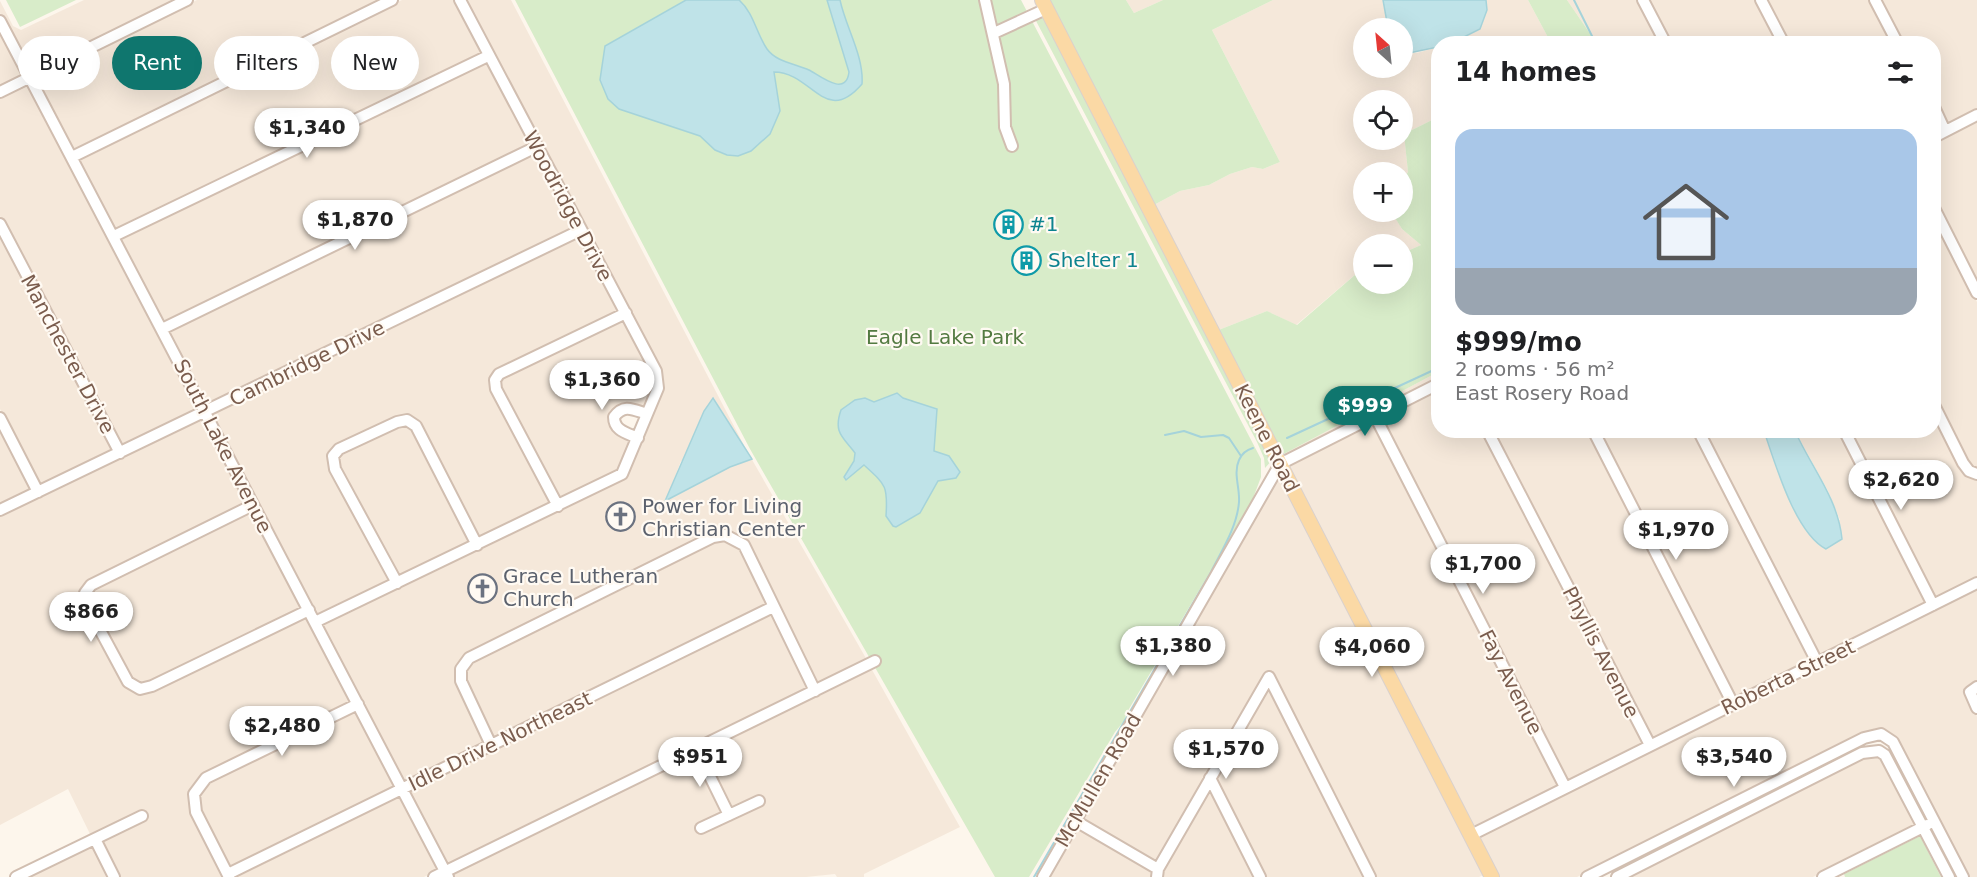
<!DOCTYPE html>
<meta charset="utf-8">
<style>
body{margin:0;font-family:"DejaVu Sans",sans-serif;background:#f2f2f2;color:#202124;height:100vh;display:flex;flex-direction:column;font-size:22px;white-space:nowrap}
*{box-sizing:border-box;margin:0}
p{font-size:20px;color:#757577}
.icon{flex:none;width:33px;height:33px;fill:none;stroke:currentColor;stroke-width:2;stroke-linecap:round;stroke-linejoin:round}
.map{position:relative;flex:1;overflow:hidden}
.drawer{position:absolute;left:1431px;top:36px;width:510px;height:402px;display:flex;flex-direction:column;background:#fff;border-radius:24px;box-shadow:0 6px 24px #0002}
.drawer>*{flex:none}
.banner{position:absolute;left:18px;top:36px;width:570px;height:54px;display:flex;gap:12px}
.needle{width:39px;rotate:333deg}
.buttons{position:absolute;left:1353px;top:18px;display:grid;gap:12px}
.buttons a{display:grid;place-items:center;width:60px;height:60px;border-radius:50%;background:#fff;box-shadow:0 6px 24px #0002;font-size:30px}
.price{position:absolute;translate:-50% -51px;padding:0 14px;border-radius:21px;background:#fff;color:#222;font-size:20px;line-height:39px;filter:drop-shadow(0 2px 3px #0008)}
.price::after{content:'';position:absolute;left:50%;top:36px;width:18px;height:14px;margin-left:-9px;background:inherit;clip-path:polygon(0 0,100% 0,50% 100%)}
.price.active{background:#0f766e;color:#fff}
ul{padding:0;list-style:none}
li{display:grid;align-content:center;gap:12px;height:318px;padding:0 24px}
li+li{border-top:2px solid #e0e0e0}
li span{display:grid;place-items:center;height:186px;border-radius:18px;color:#555}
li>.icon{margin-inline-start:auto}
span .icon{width:108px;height:108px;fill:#fffc;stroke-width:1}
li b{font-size:26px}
h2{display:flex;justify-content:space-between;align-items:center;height:72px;padding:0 24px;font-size:26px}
.chip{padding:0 21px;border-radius:27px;background:#fff;box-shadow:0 6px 24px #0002;font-size:21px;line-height:54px}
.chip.active{background:#0f766e;color:#fff}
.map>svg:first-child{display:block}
.residential{fill:#f5e8da;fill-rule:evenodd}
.green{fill:#d8ecc9}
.water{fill:#bfe3e8;stroke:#a5d3da;stroke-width:1.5}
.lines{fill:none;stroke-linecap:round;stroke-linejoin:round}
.stream{stroke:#a5d3da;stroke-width:2}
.minor-casing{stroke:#d1beb0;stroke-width:14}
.major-casing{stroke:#dad1cd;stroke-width:16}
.minor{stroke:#fff;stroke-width:10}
.major{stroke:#fbd9a5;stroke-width:14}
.labels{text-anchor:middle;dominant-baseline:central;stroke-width:4.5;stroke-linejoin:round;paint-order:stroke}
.street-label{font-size:20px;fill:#7a5c4d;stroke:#fffaf3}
.culture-label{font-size:20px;fill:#0d838f;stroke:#fffaf3;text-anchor:start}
.park-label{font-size:20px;fill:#537a41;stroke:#fffaf3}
.worship-label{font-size:20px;fill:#5b616d;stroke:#fffaf3;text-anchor:start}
</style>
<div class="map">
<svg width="1977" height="877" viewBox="0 0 1977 877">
<rect width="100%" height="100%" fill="#fdf6ec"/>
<path class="residential" d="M84,0H177L31,71L0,13V1L13,26L21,30Z
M197,0H382L73,151L35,79Z
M402,0H455L482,54L115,231L77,159Z
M464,0H511L747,451L867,660L817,685L746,542L726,531L458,666L485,743L404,783L320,624L557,512L625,477L661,390ZM714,398L751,459L730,467L666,500L681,461L686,459L699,424Z
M1126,0H1163L1134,13Z
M1273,0H1383L1388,28H1364V68H1402L1403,52L1417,53L1438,47V117L1404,134L1408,172L1403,179L1402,172H1364V212H1392L1402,229L1421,245L1403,253L1402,244H1364L1363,268L1296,325L1267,311L1216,331L1152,206L1180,191L1209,185L1230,174L1252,167L1263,169L1280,162L1212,30ZM1364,100H1402V140H1364Z
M1486,0H1528L1551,43L1450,44L1480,29L1487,10Z
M1567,0H1639L1661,43H1592L1591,35Z
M1648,0H1756L1779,43H1670Z
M1765,0H1870L1893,43H1788Z
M1879,0H1977V110L1946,125L1934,93V44L1902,43Z
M0,30L24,75L0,87Z
M486,61L530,145L163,323L119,239Z
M28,83L200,409L121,447L0,216V97Z
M1977,120V284L1934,200V142Z
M534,153L576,228L207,406L168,331Z
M1934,217L1977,302V470L1966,460L1934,397Z
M0,233L114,450L40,487L0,409Z
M580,235L620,311L492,378L552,504L479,539L410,415L406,414L328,452L327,456L391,580L316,617L211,414Z
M624,319L652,372L654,387L645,409L628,403L611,414L632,440L619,470L559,501L500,388L499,382L502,378Z
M1438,372V379L1281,458L1280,456Z
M1438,389V430L1483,431L1644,743L1567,781L1380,418Z
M1934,414L1977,479V578L1935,599L1848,431L1934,430Z
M204,417L248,502L90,579L82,590L137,694H142L307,616L352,702L190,790L189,794L225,877H118L101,841L148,818L144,811L91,836L68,789L0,825V515Z
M1373,422L1560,785L1472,830L1285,466Z
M407,425L413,428L471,542L398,577L339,468L337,458L341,453Z
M0,427L33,490L0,505Z
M1492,431H1589L1728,702L1651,740Z
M1598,431H1694L1812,660L1735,698Z
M1703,431H1764L1793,507L1840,520L1828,491L1795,431H1840L1928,603L1819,656Z
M1280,472L1486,874L1479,877H1375L1270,671L1264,675L1156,863L1080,819Z
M252,510L303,608L151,682L140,684L130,679L90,603V594L94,588Z
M725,540L741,548L767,604L492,740L465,681V671L472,662L714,541Z
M1977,588V681L1967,689L1977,717V877H1967L1897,740L1885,730L1862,734L1577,877H1496L1476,837Z
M771,612L810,689L447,865L408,791Z
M871,668L960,827L864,874V877H837L835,874L806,877H452L451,873Z
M1269,685L1366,877H1264L1215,779Z
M357,710L397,787L229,868L200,811L198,796L208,782Z
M1878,755L1917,825L1813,877H1627L1863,758Z
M1210,787L1256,877H1161L1162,871Z
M401,795L440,869L424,877H234Z
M1076,826L1153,871V877H1048Z
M94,844L109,877H26Z"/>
<path class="green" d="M6,0H76L20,27Z
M515,0H1021L1261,459V477L1252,501L1126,714L1125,720L1115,732L1029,877H995L750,449Z
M1046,0H1126L1134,13L1163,0H1273L1212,30L1280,162L1263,169L1252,167L1230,174L1209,185L1180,191L1152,206Z
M1528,0H1567L1591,35L1592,43H1551Z
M1044,14L1273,459L1265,468L1264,458L1257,442L1035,19Z
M1438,117V372L1280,456L1216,331L1267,311L1297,325L1363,268L1364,284H1402L1403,253L1421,245L1402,229L1392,213L1402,212L1403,179L1408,172L1404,134Z
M1920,836L1941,877H1845L1844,874Z"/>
<path class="water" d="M686,0H739C754,13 756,33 767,49C776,62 796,64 809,70C819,75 846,98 849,72L827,0H840C846,28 864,56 862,84C825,127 812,72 774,72L780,111L770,134L751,151L738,156L727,155L715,150L700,136L619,109L608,99L600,80L605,46Z
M1383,0H1486L1487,10L1480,29L1454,42L1438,44V47L1404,54L1402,28H1388Z
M897,393L903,398L937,409L934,451L949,456L960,472L956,478L938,481L920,513L896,527L893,526L886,516C888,486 886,485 864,465L846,480L844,477L854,461L855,453C843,437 833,433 841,410L855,400L865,398L874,402Z
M713,398L752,459L730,467L665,501L704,411Z
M1764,431H1795C1811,467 1838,498 1842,539L1826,549C1795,533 1775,463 1764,431Z"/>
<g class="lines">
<path class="stream" d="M1574,0L1596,44
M1165,435L1184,431L1201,437L1223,435L1229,438L1241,456
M1287,438L1438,368
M1034,877L1211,572C1222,550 1237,527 1239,502C1240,488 1233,473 1239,460C1242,453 1246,450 1253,448"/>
<defs>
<path id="minor" d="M985,0L1004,84L1005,127L1012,146
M1643,0L1666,44
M1761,0L1784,44
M1875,0L1898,44
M0,21L448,877
M994,33L1046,9
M0,92L187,0
M1934,107L1945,131
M1934,137L1977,115
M72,157L392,0
M1934,208L1977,293
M0,224L120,453
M114,236L488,56
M162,329L536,147
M1934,405L1963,463L1969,471L1977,474
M1375,416L1565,787
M0,418L38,492
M1487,430L1650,745
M1593,430L1733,704
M1698,430L1817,662
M1844,430L1933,605
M638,438C627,433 614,431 614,417C624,403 634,410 647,414
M253,505L91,585L85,593L86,604L128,682L140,689L152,686L309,610
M558,506L496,389L495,380L499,374L626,313
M0,510L581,230
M397,583L335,469L333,456L339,449L397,422L407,420L416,426L477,545
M315,622L622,474L658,388L656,371L460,0
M1269,677L1370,877
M1977,687L1970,692L1977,708
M491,745L461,681V669L469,658L713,537L725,535L744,545L815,691
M696,748L729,815
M1210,778L1260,877
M1074,820L1158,869L1157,877
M701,828L759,801
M1471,835L1977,583
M95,839L114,877
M1158,869L1269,677
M228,874L773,607
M16,877L142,816
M229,877L196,812L194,794L206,778L358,704
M434,877L875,661
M1043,877L1280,464L1438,384
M1587,877L1864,738L1881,734L1893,742L1963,877
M1617,877L1862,753L1879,751L1885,755L1949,877
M1823,877L1927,825"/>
<path id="major" d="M1042,0L1492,877"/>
</defs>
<use href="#minor" class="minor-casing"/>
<use href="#major" class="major-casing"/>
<use href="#minor" class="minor"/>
<use href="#major" class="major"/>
</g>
<defs>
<symbol id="building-ring" viewBox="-11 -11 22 22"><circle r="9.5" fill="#fffaf3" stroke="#0f9aa8" stroke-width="1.5"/><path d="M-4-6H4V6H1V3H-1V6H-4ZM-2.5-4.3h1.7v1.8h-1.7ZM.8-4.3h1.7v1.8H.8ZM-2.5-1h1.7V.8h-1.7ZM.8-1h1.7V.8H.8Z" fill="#0f9aa8"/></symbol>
<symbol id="church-ring" viewBox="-11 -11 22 22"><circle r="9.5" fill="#fffaf3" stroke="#6b7280" stroke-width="1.5"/><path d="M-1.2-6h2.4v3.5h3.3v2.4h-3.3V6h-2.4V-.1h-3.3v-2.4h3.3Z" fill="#6b7280"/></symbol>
</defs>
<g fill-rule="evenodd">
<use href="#building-ring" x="992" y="208" width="33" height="33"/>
<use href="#building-ring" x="1010" y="244" width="33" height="33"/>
<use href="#church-ring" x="604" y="500" width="33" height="33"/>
<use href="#church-ring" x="466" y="572" width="33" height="33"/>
</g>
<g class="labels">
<g class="street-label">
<text transform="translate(568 206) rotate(62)">Woodridge Drive</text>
<text transform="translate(68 354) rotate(62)">Manchester Drive</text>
<text transform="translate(307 363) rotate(-26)">Cambridge Drive</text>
<text transform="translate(1267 438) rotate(63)">Keene Road</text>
<text transform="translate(223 446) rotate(63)">South Lake Avenue</text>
<text transform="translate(1601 652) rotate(63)">Phyllis Avenue</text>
<text transform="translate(1788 677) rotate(-26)">Roberta Street</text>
<text transform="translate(1511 682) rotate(63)">Fay Avenue</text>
<text transform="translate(500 741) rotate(-26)">Idle Drive Northeast</text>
<text transform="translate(1098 780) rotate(-60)">McMullen Road</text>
</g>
<g class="culture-label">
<text x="1029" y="224">#1</text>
<text x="1048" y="260">Shelter 1</text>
</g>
<g class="park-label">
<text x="945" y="337">Eagle Lake Park</text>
</g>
<g class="worship-label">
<text x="642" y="506">Power for Living<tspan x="642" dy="23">Christian Center</tspan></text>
<text x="503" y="576">Grace Lutheran<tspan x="503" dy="23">Church</tspan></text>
</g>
</g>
</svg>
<div class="buttons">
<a><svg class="needle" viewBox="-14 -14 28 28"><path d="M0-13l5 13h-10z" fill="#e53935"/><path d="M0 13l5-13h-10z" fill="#757577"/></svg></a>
<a><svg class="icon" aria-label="locate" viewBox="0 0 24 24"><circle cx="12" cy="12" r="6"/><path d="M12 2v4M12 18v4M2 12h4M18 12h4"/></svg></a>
<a>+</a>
<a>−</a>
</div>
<b class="price" style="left:307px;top:159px">$1,340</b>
<b class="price" style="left:355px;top:251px">$1,870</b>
<b class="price" style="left:602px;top:411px">$1,360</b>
<b class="price active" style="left:1365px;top:437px">$999</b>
<b class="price" style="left:1901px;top:511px">$2,620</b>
<b class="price" style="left:1676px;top:561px">$1,970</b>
<b class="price" style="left:1483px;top:595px">$1,700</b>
<b class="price" style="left:91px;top:643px">$866</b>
<b class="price" style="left:1173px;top:677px">$1,380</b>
<b class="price" style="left:1372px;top:678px">$4,060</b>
<b class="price" style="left:282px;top:757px">$2,480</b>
<b class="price" style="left:1226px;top:780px">$1,570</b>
<b class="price" style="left:700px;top:788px">$951</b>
<b class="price" style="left:1734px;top:788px">$3,540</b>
<div class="banner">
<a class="chip">Buy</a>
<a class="chip active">Rent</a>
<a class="chip">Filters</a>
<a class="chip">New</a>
</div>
<section class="drawer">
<h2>14 homes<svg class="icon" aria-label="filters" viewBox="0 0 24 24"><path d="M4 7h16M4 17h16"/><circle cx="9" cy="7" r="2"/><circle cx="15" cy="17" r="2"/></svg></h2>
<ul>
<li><span style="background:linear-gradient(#a9c7e8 75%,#9aa5b1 0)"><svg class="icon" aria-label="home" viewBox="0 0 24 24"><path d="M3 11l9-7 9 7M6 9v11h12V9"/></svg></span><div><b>$999/mo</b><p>2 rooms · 56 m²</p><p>East Rosery Road</p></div></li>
</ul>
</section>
</div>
